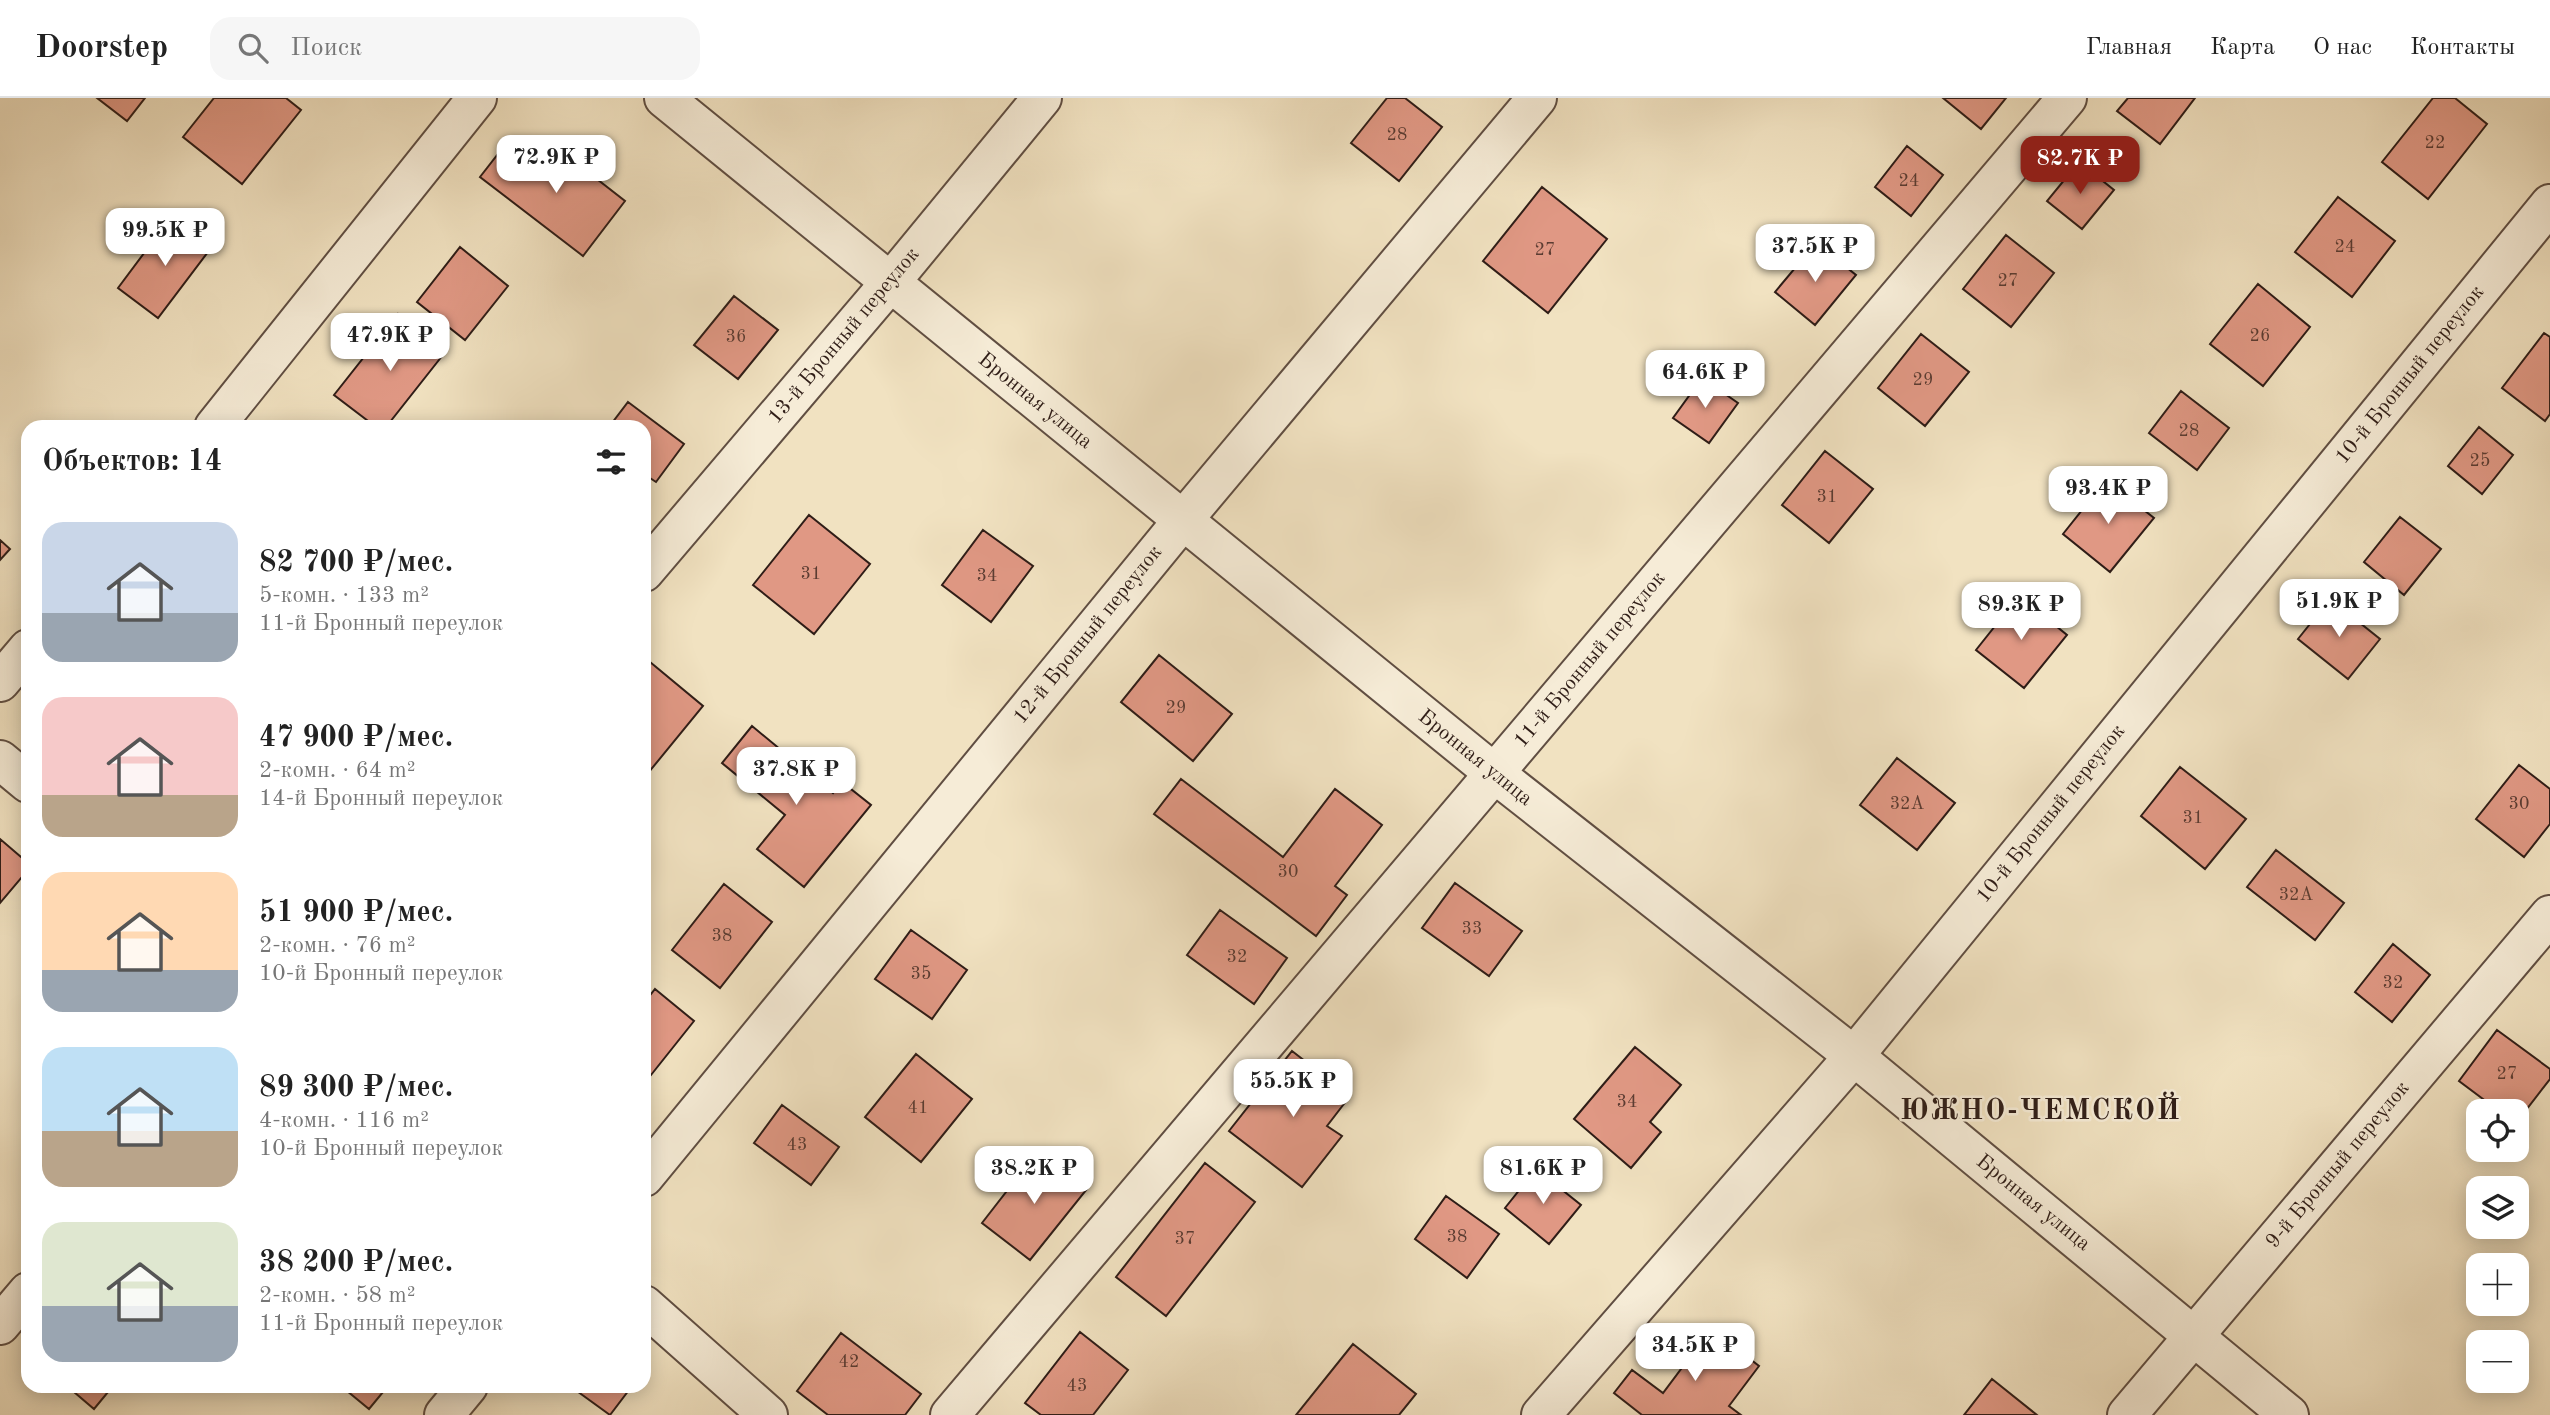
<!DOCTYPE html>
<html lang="ru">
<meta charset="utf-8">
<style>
body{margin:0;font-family:"Old Standard TT",serif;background:#f6f6f6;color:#222;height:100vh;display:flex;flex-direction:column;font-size:26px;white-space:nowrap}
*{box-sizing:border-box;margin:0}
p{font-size:23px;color:#767676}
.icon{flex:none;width:38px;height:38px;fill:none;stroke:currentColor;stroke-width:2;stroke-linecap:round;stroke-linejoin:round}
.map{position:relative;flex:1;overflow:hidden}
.details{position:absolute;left:21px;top:322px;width:630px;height:973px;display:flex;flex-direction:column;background:#fff;border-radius:21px;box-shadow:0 4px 18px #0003}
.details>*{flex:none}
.tools{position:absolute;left:2466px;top:1001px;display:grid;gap:14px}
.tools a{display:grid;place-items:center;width:63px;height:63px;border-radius:14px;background:#fff;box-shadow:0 4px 18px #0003;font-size:35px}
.price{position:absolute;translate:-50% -60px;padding:0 16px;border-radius:14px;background:#fff;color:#222;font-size:23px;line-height:46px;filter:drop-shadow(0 2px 4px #0008)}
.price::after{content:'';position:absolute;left:50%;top:42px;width:21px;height:16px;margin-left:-10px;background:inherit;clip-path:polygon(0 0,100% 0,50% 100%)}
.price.current{background:#8f2418;color:#fff}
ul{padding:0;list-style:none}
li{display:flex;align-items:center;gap:21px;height:175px;padding:0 21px}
li span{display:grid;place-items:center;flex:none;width:196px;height:140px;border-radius:21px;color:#555}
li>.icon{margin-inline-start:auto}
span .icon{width:84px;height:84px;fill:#fffc;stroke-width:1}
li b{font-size:30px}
h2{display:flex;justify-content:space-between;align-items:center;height:84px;padding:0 21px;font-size:30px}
header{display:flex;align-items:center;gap:42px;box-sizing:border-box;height:98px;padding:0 35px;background:#fff;border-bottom:2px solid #e0e0e0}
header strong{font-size:33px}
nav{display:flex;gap:38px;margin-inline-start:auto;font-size:24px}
.search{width:490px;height:63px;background:#f6f6f6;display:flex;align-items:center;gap:18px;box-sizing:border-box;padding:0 24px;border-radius:21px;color:#767676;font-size:26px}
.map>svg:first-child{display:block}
.building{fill:#e09884;stroke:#2f1d17;stroke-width:2}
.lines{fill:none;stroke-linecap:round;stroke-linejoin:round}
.minor-casing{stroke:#604e42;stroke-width:42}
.tertiary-casing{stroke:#604e42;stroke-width:42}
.minor{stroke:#f6ecd7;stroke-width:38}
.tertiary{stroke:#f6ecd7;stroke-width:38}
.labels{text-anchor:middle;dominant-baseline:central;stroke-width:5;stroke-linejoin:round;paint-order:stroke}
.number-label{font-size:18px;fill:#5b3c32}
.street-label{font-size:21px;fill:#2f1d17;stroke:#f6ecd7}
.district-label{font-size:28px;font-weight:bold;letter-spacing:2px;fill:#2f1d17;stroke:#f6ecd7}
</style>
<header>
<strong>Doorstep</strong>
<div class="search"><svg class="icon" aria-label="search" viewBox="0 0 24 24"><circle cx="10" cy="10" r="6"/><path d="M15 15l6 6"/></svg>Поиск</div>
<nav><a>Главная</a><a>Карта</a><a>О нас</a><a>Контакты</a></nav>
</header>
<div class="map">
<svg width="2550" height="1317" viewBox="0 0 2550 1317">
<rect width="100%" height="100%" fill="#f1e2c1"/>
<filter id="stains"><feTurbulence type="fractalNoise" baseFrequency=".00286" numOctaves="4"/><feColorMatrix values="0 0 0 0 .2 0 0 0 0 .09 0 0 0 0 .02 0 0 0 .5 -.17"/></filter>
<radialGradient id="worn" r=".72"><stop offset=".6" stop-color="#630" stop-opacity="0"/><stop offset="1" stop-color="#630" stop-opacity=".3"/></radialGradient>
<path class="building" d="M97,0H145L127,23Z
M214,0H286L301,12L242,86L183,39Z
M1387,0H1405L1442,29L1399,83L1351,45Z
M1943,0H2006L1981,31Z
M2128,0H2195L2160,46L2117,13Z
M2433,0H2455L2487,26L2428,101L2382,64Z
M552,46L625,103L583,158L480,79L505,47L534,70Z
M1907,48L1943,77L1911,118L1875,89Z
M2079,64L2114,92L2082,131L2047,103Z
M1542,89L1607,141L1548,215L1483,163Z
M2338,99L2395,143L2352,199L2295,154Z
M171,119L211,150L158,220L118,190Z
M2006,137L2054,175L2011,229L1963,191Z
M1816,145L1856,177L1815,227L1775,194Z
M460,149L508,188L465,242L417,204Z
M2258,186L2310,229L2263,288L2210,246Z
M734,198L778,232L738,281L694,247Z
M398,216L446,253L386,329H376L334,297Z
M2544,235L2550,239V316L2545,323L2502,290Z
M1921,236L1969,274L1925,328L1878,290Z
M1702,280L1738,305L1709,345L1673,320Z
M2181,293L2229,330L2197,372L2149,335Z
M628,304L684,346L656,384L644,376V329H609Z
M2479,329L2513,357L2482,396L2448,368Z
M1825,353L1873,391L1829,445L1782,407Z
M2106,382L2154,420L2110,474L2063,436Z
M809,417L870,466L814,536L753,487Z
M2400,419L2441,451L2404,497L2364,464Z
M983,432L1033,468L991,524L942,487Z
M0,442L10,451L0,462Z
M2019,498L2067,537L2024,590L1976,552Z
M2330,501L2380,541L2348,581L2298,541Z
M1159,557L1232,616L1193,663L1121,604Z
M644,559L703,608L644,680Z
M752,628L833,695L842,684L871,707L804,789L757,751L785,717L722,665Z
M1897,660L1955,705L1917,752L1860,707Z
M2519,667L2550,691V726L2524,759L2476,721Z
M2180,669L2246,721L2205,771L2141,718Z
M1181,681L1283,759L1335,691L1382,727L1335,788L1347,797L1316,838L1154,716Z
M0,741L28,765V772L0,805Z
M2276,752L2344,805L2315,842L2247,789Z
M1455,785L1522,833L1489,878L1422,830Z
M724,786L772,824L720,890L672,852Z
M1220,812L1287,860L1254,906L1187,857Z
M911,832L967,872L932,921L875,881Z
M2393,846L2430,877L2392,924L2355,894Z
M655,891L694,923L651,977L644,972V905Z
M2497,932L2550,971V981L2516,1025V1013H2499L2459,983Z
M1635,949L1681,987L1650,1024L1661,1034L1631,1070L1574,1021Z
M1292,953L1350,998L1327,1028L1342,1038L1302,1089L1229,1033Z
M916,956L972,1001L921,1064L865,1019Z
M782,1007L839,1049L811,1087L754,1045Z
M1038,1053L1087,1091L1030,1162L982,1125Z
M1205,1065L1255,1104L1166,1218L1116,1179Z
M1536,1071L1581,1107L1549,1146L1505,1110Z
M1446,1098L1499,1136L1467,1180L1415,1141Z
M1711,1231L1759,1268L1729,1308L1741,1317H1642L1614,1295L1632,1272L1663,1295Z
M1080,1234L1128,1272L1093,1317H1041L1025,1305Z
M841,1235L921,1296L905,1317H828L797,1293Z
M1353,1246L1416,1296L1399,1317H1296Z
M1992,1281L2037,1317H1964Z
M67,1288H113L94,1311Z
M341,1288H388L369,1311Z
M570,1288H632L610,1317Z"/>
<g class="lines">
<defs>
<path id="minor" d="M214,329L477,0
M644,474L889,186L1042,0
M0,584L28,551
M0,662L28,685
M644,1079L1183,422L1537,0
M644,1207L768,1317
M0,1227L28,1194
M444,1317L468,1288
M950,1317L2067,0
M1541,1317L1854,958L2550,106
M2127,1317L2550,817"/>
<path id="tertiary" d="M664,0L1494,675L1854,958L2289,1317"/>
</defs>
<use href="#minor" class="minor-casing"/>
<use href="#tertiary" class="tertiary-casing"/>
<use href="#minor" class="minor"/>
<use href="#tertiary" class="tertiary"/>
</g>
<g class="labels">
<g class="number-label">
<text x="1397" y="37">28</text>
<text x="2435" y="45">22</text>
<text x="1909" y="83">24</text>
<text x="2345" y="149">24</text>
<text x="1545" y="152">27</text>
<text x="2008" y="183">27</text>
<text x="2260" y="238">26</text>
<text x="736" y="239">36</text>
<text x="1923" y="282">29</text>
<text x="2189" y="333">28</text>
<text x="2480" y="363">25</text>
<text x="1827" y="399">31</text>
<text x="811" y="476">31</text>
<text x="987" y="478">34</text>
<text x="1176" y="610">29</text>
<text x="1907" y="706">32А</text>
<text x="2519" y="706">30</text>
<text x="2193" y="720">31</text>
<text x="1288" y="774">30</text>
<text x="2296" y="797">32А</text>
<text x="1472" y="831">33</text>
<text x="722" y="838">38</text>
<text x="1237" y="859">32</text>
<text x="921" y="876">35</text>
<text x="2393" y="885">32</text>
<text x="2507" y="976">27</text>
<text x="1627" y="1004">34</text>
<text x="918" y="1010">41</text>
<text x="797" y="1047">43</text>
<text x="1457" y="1139">38</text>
<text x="1185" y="1141">37</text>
<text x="849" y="1264">42</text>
<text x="1077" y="1288">43</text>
</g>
<g class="street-label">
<text transform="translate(844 238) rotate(-50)">13-й Бронный переулок</text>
<text transform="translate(2410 277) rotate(-51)">10-й Бронный переулок</text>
<text transform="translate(1035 303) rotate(39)">Бронная улица</text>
<text transform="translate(1088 537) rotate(-51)">12-й Бронный переулок</text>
<text transform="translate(1590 562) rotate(-50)">11-й Бронный переулок</text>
<text transform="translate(1475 660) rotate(39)">Бронная улица</text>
<text transform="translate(2051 716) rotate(-51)">10-й Бронный переулок</text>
<text transform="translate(2338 1067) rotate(-50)">9-й Бронный переулок</text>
<text transform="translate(2033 1105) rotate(39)">Бронная улица</text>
</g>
<g class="district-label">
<text x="2041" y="1014">ЮЖНО-ЧЕМСКОЙ</text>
</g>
</g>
<rect width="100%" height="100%" filter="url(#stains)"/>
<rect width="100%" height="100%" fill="url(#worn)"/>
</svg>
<div class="tools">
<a><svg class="icon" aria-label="locate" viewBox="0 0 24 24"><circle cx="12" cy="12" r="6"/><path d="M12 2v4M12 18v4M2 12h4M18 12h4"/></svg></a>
<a><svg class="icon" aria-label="layers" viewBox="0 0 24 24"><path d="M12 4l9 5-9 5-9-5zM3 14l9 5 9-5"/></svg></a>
<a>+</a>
<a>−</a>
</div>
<b class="price" style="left:556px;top:97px">72.9K ₽</b>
<b class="price current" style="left:2080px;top:98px">82.7K ₽</b>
<b class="price" style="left:165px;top:170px">99.5K ₽</b>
<b class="price" style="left:1815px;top:186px">37.5K ₽</b>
<b class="price" style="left:390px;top:275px">47.9K ₽</b>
<b class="price" style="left:1705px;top:312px">64.6K ₽</b>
<b class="price" style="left:2108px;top:428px">93.4K ₽</b>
<b class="price" style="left:2339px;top:541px">51.9K ₽</b>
<b class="price" style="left:2021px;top:544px">89.3K ₽</b>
<b class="price" style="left:796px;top:709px">37.8K ₽</b>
<b class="price" style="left:1293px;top:1021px">55.5K ₽</b>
<b class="price" style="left:1034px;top:1108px">38.2K ₽</b>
<b class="price" style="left:1543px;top:1108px">81.6K ₽</b>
<b class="price" style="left:1695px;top:1285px">34.5K ₽</b>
<section class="details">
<h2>Объектов: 14<svg class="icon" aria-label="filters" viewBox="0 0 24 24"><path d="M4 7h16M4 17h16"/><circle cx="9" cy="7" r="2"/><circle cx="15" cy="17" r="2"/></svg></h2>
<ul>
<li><span style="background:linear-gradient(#c9d6e8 65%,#9aa5b1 0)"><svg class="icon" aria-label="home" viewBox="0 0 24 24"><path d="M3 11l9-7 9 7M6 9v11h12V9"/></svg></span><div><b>82 700 ₽/мес.</b><p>5-комн. · 133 m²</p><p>11-й Бронный переулок</p></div></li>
<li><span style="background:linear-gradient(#f6c9c9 70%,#b9a48a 0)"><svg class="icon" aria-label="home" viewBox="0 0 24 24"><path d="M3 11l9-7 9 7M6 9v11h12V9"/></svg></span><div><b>47 900 ₽/мес.</b><p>2-комн. · 64 m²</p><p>14-й Бронный переулок</p></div></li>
<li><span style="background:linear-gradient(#ffd9b3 70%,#9aa5b1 0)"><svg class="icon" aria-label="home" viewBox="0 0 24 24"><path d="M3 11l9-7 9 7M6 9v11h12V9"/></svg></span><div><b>51 900 ₽/мес.</b><p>2-комн. · 76 m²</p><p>10-й Бронный переулок</p></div></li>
<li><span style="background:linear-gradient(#bfe0f5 60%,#b9a48a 0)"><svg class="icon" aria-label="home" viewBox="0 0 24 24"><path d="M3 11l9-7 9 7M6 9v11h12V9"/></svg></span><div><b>89 300 ₽/мес.</b><p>4-комн. · 116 m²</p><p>10-й Бронный переулок</p></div></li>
<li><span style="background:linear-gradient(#dfe7d0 60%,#9aa5b1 0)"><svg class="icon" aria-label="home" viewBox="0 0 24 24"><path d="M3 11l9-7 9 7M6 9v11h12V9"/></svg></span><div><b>38 200 ₽/мес.</b><p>2-комн. · 58 m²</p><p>11-й Бронный переулок</p></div></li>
</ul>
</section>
</div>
